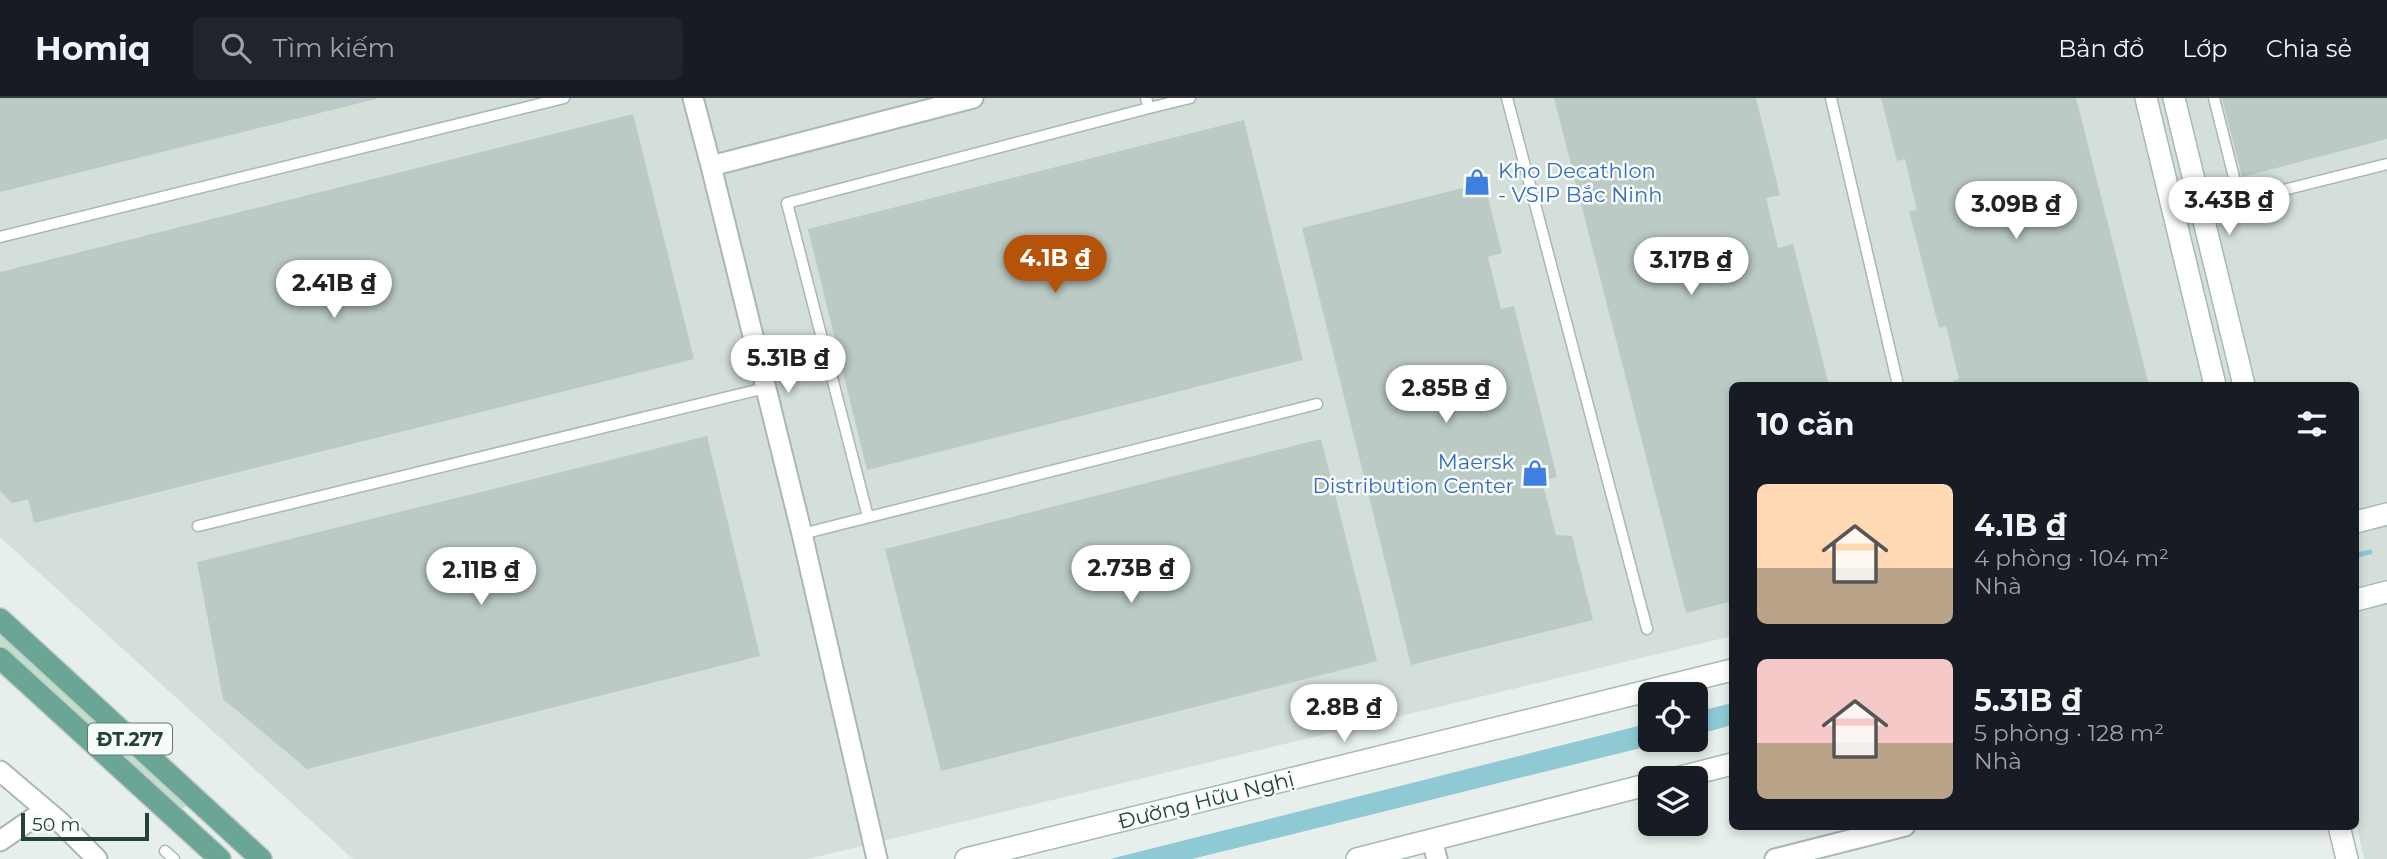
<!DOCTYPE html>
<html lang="vi">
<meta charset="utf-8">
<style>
body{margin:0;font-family:Montserrat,sans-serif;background:#20242c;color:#f1f3f6;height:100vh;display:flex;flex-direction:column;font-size:26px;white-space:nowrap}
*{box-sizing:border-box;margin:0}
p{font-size:23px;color:#9ea1a6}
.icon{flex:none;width:38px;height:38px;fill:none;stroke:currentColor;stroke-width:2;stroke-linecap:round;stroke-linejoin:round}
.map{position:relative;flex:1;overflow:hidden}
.details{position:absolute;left:1729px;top:284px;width:630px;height:448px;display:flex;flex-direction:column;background:#171b24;border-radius:10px;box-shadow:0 4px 10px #0003}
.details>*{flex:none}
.buttons{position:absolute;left:1638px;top:584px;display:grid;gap:14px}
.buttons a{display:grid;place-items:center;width:70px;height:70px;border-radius:10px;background:#171b24;box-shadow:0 4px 10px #0003;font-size:35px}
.scale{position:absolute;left:21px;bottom:18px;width:128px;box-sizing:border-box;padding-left:7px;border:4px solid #24423a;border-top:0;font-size:19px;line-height:24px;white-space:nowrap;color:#24423a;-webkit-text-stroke:5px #f7fbf9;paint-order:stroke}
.price{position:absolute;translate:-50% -60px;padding:0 16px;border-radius:24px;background:#fff;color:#222;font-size:23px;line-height:46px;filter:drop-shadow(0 2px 4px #0008)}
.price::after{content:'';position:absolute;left:50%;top:42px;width:21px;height:16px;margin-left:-10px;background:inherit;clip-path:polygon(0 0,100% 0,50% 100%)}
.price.on{background:#b45309;color:#fff}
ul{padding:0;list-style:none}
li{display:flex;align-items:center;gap:21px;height:175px;padding:0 28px}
li span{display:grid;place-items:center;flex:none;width:196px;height:140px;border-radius:10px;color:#555}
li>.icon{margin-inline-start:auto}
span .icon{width:84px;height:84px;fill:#fffc;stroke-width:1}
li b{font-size:30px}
h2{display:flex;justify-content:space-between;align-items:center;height:84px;padding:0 28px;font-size:30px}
header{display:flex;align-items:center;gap:42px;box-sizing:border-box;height:98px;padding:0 35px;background:#171b24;border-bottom:2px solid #363941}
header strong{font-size:33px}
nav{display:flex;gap:38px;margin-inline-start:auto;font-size:24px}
.search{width:490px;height:63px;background:#20242c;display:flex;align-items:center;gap:18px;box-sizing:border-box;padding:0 24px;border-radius:10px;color:#9ea1a6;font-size:26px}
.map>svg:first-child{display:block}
.built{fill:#d4dfda}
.green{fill:#bfe0c8}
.water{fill:#8ec9d4}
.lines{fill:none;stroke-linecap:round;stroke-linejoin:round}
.stream{stroke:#8ec9d4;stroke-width:5}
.building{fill:#bbcac4}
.service-casing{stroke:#a8b8b2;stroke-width:13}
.minor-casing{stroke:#a8b8b2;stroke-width:23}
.tertiary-casing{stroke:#a8b8b2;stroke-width:24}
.secondary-casing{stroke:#a4bbb3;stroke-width:24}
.primary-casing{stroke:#c2cac8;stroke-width:24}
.service{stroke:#fff;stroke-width:10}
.minor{stroke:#fff;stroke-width:19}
.tertiary{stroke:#fff;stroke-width:21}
.secondary{stroke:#fff;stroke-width:21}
.primary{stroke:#6aa596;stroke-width:21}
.labels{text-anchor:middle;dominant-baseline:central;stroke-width:5;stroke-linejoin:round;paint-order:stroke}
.shield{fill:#f7fbf9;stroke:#637a73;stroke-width:2}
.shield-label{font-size:19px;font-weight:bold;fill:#24423a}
.shop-label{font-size:21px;fill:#366cbe;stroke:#f7fbf9;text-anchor:start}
.street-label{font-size:21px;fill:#24423a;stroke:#f7fbf9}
</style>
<header>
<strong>Homiq</strong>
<div class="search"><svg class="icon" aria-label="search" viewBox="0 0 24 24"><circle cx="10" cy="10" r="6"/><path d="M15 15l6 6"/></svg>Tìm kiếm</div>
<nav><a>Bản đồ</a><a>Lớp</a><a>Chia sẻ</a></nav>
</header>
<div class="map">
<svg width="2387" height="761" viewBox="0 0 2387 761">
<rect width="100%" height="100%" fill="#e6efeb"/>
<path class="built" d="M0,0H2387V761H2364L2356,725V287H1732V538L808,761H353L0,439Z"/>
<path class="green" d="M0,533L184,701L186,707L180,713L0,552Z"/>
<path class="water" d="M1732,605V627L1696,637V614Z
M1650,625V642H1673L1192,761H1110Z"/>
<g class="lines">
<path class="stream" d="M2358,457L2370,454"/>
</g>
<path class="building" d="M0,0H376V1L0,94Z
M1554,0H1756L1780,97L1766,100L1778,150L1793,146L1829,287H1732V503L1686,515Z
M1881,0H2076L2149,287H1954L1953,283L1959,281L1946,228L1939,230L1909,113L1917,112L1905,61L1897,63Z
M2222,0H2387V41L2242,79Z
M633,16L694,261L34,425L28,401L12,405L0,393V174Z
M1244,22L1303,262L867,372L808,131Z
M1467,89L1470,100L1487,96L1502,155L1488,159L1501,211L1514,208L1557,379L1542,383L1556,437L1572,438L1593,522L1411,567L1302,130Z
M707,338L760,558L307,671L223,601L197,464Z
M1321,341L1377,563L941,673L885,451Z"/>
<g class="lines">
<defs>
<path id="service" d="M1507,0L1647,531
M1831,0L1898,287
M2214,0L2240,103L2387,66
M1149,10L1190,0
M0,139L564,0
M868,419L787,105L1149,10L1146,0
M198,428L765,290
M802,436L1317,306
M165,753L174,761"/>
<path id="minor" d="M693,0L711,68
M0,673L59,723L97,761
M1432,742L1437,761
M0,743L45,712
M877,761L802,436L711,68L973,0
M1775,761L1905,728"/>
<path id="tertiary" d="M2339,728L2347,761"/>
<path id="secondary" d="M2146,0L2215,287
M2174,0L2244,287
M2356,424L2387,416
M2356,502L2387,494
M1673,681L1732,666
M966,761L1732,572
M1357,761L1650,686"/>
<path id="primary" d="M0,521L261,761
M0,560L220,761"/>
</defs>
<use href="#service" class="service-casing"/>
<use href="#minor" class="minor-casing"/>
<use href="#tertiary" class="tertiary-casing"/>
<use href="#secondary" class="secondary-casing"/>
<use href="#primary" class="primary-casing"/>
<use href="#service" class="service"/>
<use href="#minor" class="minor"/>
<use href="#tertiary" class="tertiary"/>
<use href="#secondary" class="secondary"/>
<use href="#primary" class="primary"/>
</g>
<defs>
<symbol id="shop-bare" viewBox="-9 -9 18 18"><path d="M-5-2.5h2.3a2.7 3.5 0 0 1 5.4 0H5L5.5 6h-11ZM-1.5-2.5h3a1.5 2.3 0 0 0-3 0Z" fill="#3f7fe0" stroke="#f7fbf9" stroke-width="2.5" paint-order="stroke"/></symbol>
</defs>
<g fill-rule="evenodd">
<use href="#shop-bare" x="1458" y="65" width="38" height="38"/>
<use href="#shop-bare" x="1516" y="356" width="38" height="38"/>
</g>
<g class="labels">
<rect class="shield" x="88" y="625.5" width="84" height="31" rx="5"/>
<g class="shield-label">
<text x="130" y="641">ĐT.277</text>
</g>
<g class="shop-label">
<text x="1498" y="72">Kho Decathlon<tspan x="1498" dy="24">- VSIP Bắc Ninh</tspan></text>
<text x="1514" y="363" text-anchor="end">Maersk<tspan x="1514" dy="24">Distribution Center</tspan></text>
</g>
<g class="street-label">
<text transform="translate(1206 702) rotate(-14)">Đường Hữu Nghị</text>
</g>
</g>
</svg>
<div class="buttons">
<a><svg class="icon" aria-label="locate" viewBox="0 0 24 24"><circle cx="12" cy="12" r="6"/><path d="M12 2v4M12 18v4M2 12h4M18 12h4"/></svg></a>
<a><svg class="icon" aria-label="layers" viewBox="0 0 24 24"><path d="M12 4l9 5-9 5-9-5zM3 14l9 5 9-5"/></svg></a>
</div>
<div class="scale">50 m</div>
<b class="price" style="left:2229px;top:139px">3.43B ₫</b>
<b class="price" style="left:2016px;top:143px">3.09B ₫</b>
<b class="price on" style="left:1055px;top:197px">4.1B ₫</b>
<b class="price" style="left:1691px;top:199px">3.17B ₫</b>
<b class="price" style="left:334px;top:222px">2.41B ₫</b>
<b class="price" style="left:788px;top:297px">5.31B ₫</b>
<b class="price" style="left:1446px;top:327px">2.85B ₫</b>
<b class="price" style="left:1131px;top:507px">2.73B ₫</b>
<b class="price" style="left:481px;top:509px">2.11B ₫</b>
<b class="price" style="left:1344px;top:646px">2.8B ₫</b>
<section class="details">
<h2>10 căn<svg class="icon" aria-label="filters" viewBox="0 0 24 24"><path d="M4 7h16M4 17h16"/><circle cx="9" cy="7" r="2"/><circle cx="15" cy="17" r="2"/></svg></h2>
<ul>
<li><span style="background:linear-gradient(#ffd9b3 60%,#b9a48a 0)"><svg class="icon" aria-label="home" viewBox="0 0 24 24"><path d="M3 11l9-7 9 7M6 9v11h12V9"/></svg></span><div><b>4.1B ₫</b><p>4 phòng · 104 m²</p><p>Nhà</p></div></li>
<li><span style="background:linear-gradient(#f6c9c9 60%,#b9a48a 0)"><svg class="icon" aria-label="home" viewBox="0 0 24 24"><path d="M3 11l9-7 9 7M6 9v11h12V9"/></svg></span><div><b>5.31B ₫</b><p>5 phòng · 128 m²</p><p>Nhà</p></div></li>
</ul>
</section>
</div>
